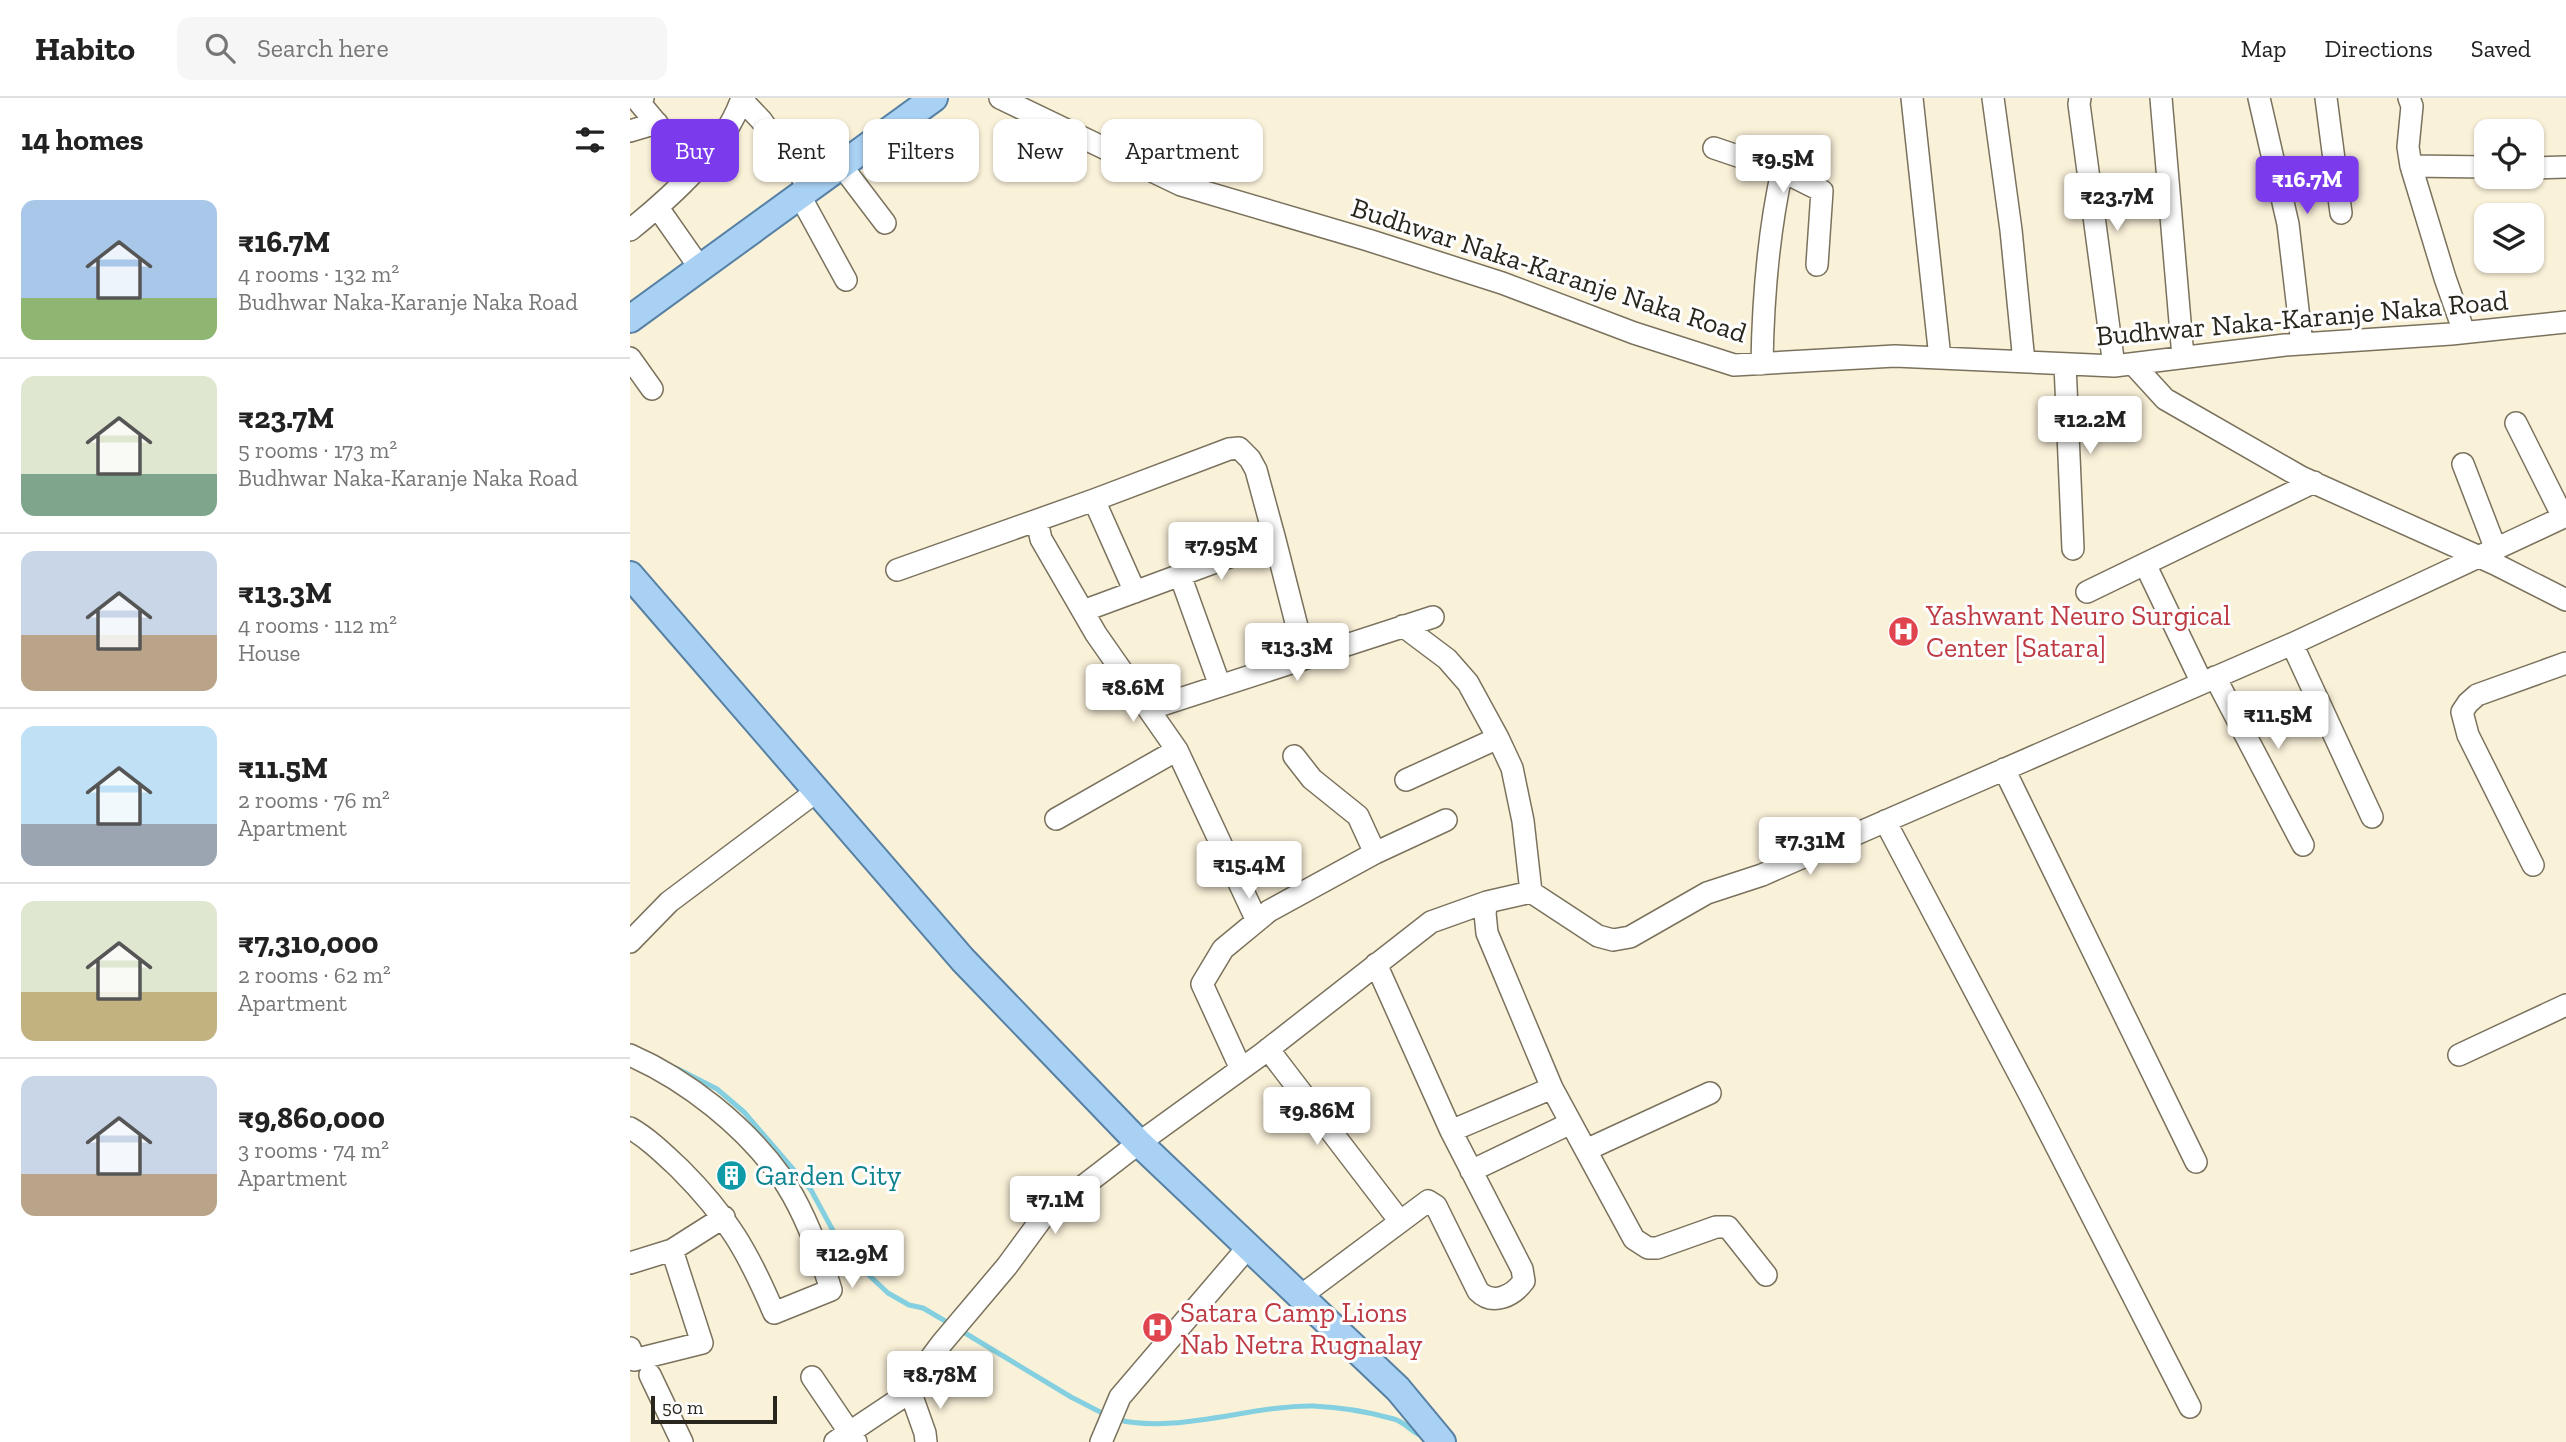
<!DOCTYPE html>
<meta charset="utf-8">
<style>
body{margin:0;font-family:"Zilla Slab",serif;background:#f6f6f6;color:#222;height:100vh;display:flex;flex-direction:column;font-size:26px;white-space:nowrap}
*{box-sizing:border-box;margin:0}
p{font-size:23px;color:#767676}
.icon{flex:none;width:38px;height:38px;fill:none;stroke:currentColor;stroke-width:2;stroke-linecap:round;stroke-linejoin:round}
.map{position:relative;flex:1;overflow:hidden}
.drawer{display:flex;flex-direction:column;background:#fff;width:630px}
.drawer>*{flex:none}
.guide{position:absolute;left:21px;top:21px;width:665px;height:63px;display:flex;gap:14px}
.tools{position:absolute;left:1844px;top:21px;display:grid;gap:14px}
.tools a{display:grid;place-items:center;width:70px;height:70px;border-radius:14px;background:#fff;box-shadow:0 2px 5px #0004;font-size:35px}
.scale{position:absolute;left:21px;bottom:18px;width:126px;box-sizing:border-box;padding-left:7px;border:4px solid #29261d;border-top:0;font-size:19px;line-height:24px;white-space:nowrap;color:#29261d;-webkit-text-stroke:5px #fefefe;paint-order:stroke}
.price{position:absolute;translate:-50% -60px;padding:0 16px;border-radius:7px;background:#fff;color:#222;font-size:23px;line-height:46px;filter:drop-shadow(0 2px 4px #0008)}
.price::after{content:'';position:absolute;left:50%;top:42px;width:21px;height:16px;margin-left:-10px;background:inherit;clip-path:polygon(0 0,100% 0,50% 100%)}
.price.on{background:#7c3aed;color:#fff}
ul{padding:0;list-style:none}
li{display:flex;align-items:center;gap:21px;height:175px;padding:0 21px}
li+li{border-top:2px solid #e0e0e0}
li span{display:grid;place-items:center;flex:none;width:196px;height:140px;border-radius:14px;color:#555}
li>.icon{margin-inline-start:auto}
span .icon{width:84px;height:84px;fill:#fffc;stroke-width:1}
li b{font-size:30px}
h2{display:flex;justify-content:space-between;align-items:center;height:84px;padding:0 21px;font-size:30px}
.pill{padding:0 24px;border-radius:14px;background:#fff;box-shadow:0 2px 5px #0004;font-size:24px;line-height:63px}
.pill.on{background:#7c3aed;color:#fff}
header{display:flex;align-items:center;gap:42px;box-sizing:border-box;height:98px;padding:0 35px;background:#fff;border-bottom:2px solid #e0e0e0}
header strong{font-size:33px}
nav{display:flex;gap:38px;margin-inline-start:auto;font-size:24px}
.search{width:490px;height:63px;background:#f6f6f6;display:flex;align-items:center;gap:18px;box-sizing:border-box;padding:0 24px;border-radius:14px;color:#767676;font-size:26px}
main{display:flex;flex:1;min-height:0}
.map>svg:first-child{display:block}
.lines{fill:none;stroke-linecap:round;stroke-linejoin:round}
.stream{stroke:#84d0e0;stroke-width:5}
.minor-casing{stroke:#7a725d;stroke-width:24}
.major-casing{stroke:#5781a4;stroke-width:30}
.minor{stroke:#fff;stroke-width:21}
.major{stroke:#a9d1f4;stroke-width:26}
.labels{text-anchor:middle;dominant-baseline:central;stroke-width:6;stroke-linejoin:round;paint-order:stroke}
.street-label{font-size:28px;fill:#29261d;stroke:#fefefe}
.health-label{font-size:28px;fill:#be3a42;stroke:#fefefe;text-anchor:start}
.culture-label{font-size:28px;fill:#0d838f;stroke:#fefefe;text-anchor:start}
</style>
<header>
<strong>Habito</strong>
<div class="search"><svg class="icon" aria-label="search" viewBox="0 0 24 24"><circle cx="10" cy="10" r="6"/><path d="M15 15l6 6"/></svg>Search here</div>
<nav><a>Map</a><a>Directions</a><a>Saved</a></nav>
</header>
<main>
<section class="drawer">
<h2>14 homes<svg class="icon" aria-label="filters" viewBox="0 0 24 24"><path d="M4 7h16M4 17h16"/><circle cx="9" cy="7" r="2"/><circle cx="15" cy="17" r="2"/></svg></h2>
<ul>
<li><span style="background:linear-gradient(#a9c7e8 70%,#8fb573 0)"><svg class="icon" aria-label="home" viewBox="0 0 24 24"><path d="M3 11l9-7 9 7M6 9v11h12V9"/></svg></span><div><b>₹16.7M</b><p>4 rooms · 132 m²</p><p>Budhwar Naka-Karanje Naka Road</p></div></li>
<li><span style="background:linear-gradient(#dfe7d0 70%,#7fa58c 0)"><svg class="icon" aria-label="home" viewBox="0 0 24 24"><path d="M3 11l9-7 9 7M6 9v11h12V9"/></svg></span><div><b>₹23.7M</b><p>5 rooms · 173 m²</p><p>Budhwar Naka-Karanje Naka Road</p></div></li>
<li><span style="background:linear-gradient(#c9d6e8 60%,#b9a48a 0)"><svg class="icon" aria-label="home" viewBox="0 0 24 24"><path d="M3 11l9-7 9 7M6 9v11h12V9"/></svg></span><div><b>₹13.3M</b><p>4 rooms · 112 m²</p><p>House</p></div></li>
<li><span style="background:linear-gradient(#bfe0f5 70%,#9aa5b1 0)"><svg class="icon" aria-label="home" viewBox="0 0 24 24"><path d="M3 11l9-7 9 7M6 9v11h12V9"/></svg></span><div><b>₹11.5M</b><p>2 rooms · 76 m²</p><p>Apartment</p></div></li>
<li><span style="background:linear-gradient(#dfe7d0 65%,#c2b280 0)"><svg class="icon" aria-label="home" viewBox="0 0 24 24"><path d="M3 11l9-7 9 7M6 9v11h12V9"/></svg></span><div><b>₹7,310,000</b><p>2 rooms · 62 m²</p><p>Apartment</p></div></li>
<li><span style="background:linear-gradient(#c9d6e8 70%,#b9a48a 0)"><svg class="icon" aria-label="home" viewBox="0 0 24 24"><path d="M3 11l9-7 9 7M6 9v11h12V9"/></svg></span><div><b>₹9,860,000</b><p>3 rooms · 74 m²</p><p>Apartment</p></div></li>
</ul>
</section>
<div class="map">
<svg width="1936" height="1344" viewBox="0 0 1936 1344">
<rect width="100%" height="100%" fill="#faf1d9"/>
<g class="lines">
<path class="stream" d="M46,970L87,991L114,1014L181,1092L207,1140L228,1167L258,1195L279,1207L293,1210L322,1227
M330,1232L441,1299L476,1317
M485,1321C545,1337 621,1307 683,1308C709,1309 739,1314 764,1321C776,1324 783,1337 796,1339"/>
<defs>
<path id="minor" d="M13,0L8,3L65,71
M370,0L551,87L738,142L872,185L1004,235L1104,267L1265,258L1484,268L1655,247L1821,236L1936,224
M1282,0L1310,260
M1363,0L1381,132L1394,264
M1450,0L1449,6L1484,268
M1531,0L1553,259
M1629,0L1658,126L1672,246
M1696,0L1711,115
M1779,0L1782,8L1778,49L1781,68L1815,180L1834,234
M112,2L131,22L180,90
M0,33L27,25
M1084,50L1152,73L1192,93L1187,167
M211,67L255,125
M1781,68L1857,69
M1902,70L1936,69
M170,98L216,182
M28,110L70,170
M0,132C41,99 95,51 112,0
M0,260L22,291
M1132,266C1133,200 1138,137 1152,73
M1435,266L1443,451
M1503,266L1535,301L1671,379L1865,466L1936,502
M1886,325L1933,419
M1833,366L1865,449
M464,402L505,494
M407,423L411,441L466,536L547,652L627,823
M1515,466L1572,585
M267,472L464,402L599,351L609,350L620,361L626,372L645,442
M550,477L590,588
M1457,494L1684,384
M453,513L645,442L675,560
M773,528L817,561L838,585L868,640L882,670L893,723L901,794
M1662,546L1742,719
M1585,579L1673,747
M519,611L803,519
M664,658L682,681L728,718L745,755
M1374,671L1566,1064
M776,682L868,640
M426,721L547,652
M1255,723L1401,999L1560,1309
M1903,767L1838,637L1832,614L1838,605L1847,597L1936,565
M0,844L39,804L187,693
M638,951L769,1122
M0,957C57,982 115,1028 152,1080C174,1112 190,1156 201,1192L144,1215C118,1154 98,1119 50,1071C34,1056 19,1041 0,1030
M1829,957L1936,907
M611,971L572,886L593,851L639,813L745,755L816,722
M821,1033L922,990
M956,1052L1080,995
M841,1073L941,1025
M0,1165L42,1152L94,1119
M1136,1177L1098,1129H1086L1027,1150H1018L1004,1141L922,990L857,835L855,815L857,804L901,794L968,838L983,842L1000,839L1077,795L1132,777L1662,546L1936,418
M672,1197L798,1103L806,1108L848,1193C863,1208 883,1198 894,1183L892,1171L821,1033L746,866
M0,1250L4,1262L72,1245L42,1152
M20,1277L52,1344
M182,1279L226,1344
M279,1290L295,1335L296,1344
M205,1344L271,1300L312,1245L377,1168L413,1119L509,1045L632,956L801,824L857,804
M471,1344L490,1299L619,1148"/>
<path id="major" d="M0,221L304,0
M0,477L333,862L509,1045L768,1291L812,1344"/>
</defs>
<use href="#minor" class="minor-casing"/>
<use href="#major" class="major-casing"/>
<use href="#minor" class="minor"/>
<use href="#major" class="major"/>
</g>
<defs>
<symbol id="hospital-disc" viewBox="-11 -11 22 22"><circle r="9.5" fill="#e0444e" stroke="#fefefe"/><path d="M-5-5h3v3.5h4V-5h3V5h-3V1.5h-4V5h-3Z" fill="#fff"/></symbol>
<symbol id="building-disc" viewBox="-11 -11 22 22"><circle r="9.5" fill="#0f9aa8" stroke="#fefefe"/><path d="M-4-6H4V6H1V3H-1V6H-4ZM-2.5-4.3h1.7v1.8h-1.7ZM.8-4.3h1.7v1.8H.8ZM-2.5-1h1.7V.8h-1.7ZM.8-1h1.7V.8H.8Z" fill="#fff"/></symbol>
</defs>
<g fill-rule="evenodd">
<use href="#hospital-disc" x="1256" y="516" width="35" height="35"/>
<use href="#building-disc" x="84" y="1060" width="35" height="35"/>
<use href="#hospital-disc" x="510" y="1212" width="35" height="35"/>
</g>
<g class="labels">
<g class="street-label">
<text transform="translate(919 172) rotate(18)">Budhwar Naka-Karanje Naka Road</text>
<text transform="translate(1672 220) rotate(-5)">Budhwar Naka-Karanje Naka Road</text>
</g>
<g class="health-label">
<text x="1296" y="517">Yashwant Neuro Surgical<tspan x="1296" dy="32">Center [Satara]</tspan></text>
<text x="550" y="1214">Satara Camp Lions<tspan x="550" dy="32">Nab Netra Rugnalay</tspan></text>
</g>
<g class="culture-label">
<text x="125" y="1077">Garden City</text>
</g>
</g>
</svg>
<div class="tools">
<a><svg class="icon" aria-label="locate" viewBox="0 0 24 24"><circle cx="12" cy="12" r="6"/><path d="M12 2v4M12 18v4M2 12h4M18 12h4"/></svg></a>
<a><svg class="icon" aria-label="layers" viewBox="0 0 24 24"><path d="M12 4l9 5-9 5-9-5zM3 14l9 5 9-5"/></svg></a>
</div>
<div class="scale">50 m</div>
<b class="price" style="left:1153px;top:97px">₹9.5M</b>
<b class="price on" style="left:1677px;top:118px">₹16.7M</b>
<b class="price" style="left:1487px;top:135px">₹23.7M</b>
<b class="price" style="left:1460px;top:358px">₹12.2M</b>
<b class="price" style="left:591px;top:484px">₹7.95M</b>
<b class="price" style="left:667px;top:585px">₹13.3M</b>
<b class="price" style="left:503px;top:626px">₹8.6M</b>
<b class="price" style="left:1648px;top:653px">₹11.5M</b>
<b class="price" style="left:1180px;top:779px">₹7.31M</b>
<b class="price" style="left:619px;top:803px">₹15.4M</b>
<b class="price" style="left:687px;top:1049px">₹9.86M</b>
<b class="price" style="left:425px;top:1138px">₹7.1M</b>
<b class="price" style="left:222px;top:1192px">₹12.9M</b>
<b class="price" style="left:310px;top:1313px">₹8.78M</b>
<div class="guide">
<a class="pill on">Buy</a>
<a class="pill">Rent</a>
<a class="pill">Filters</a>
<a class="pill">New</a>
<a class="pill">Apartment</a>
</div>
</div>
</main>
